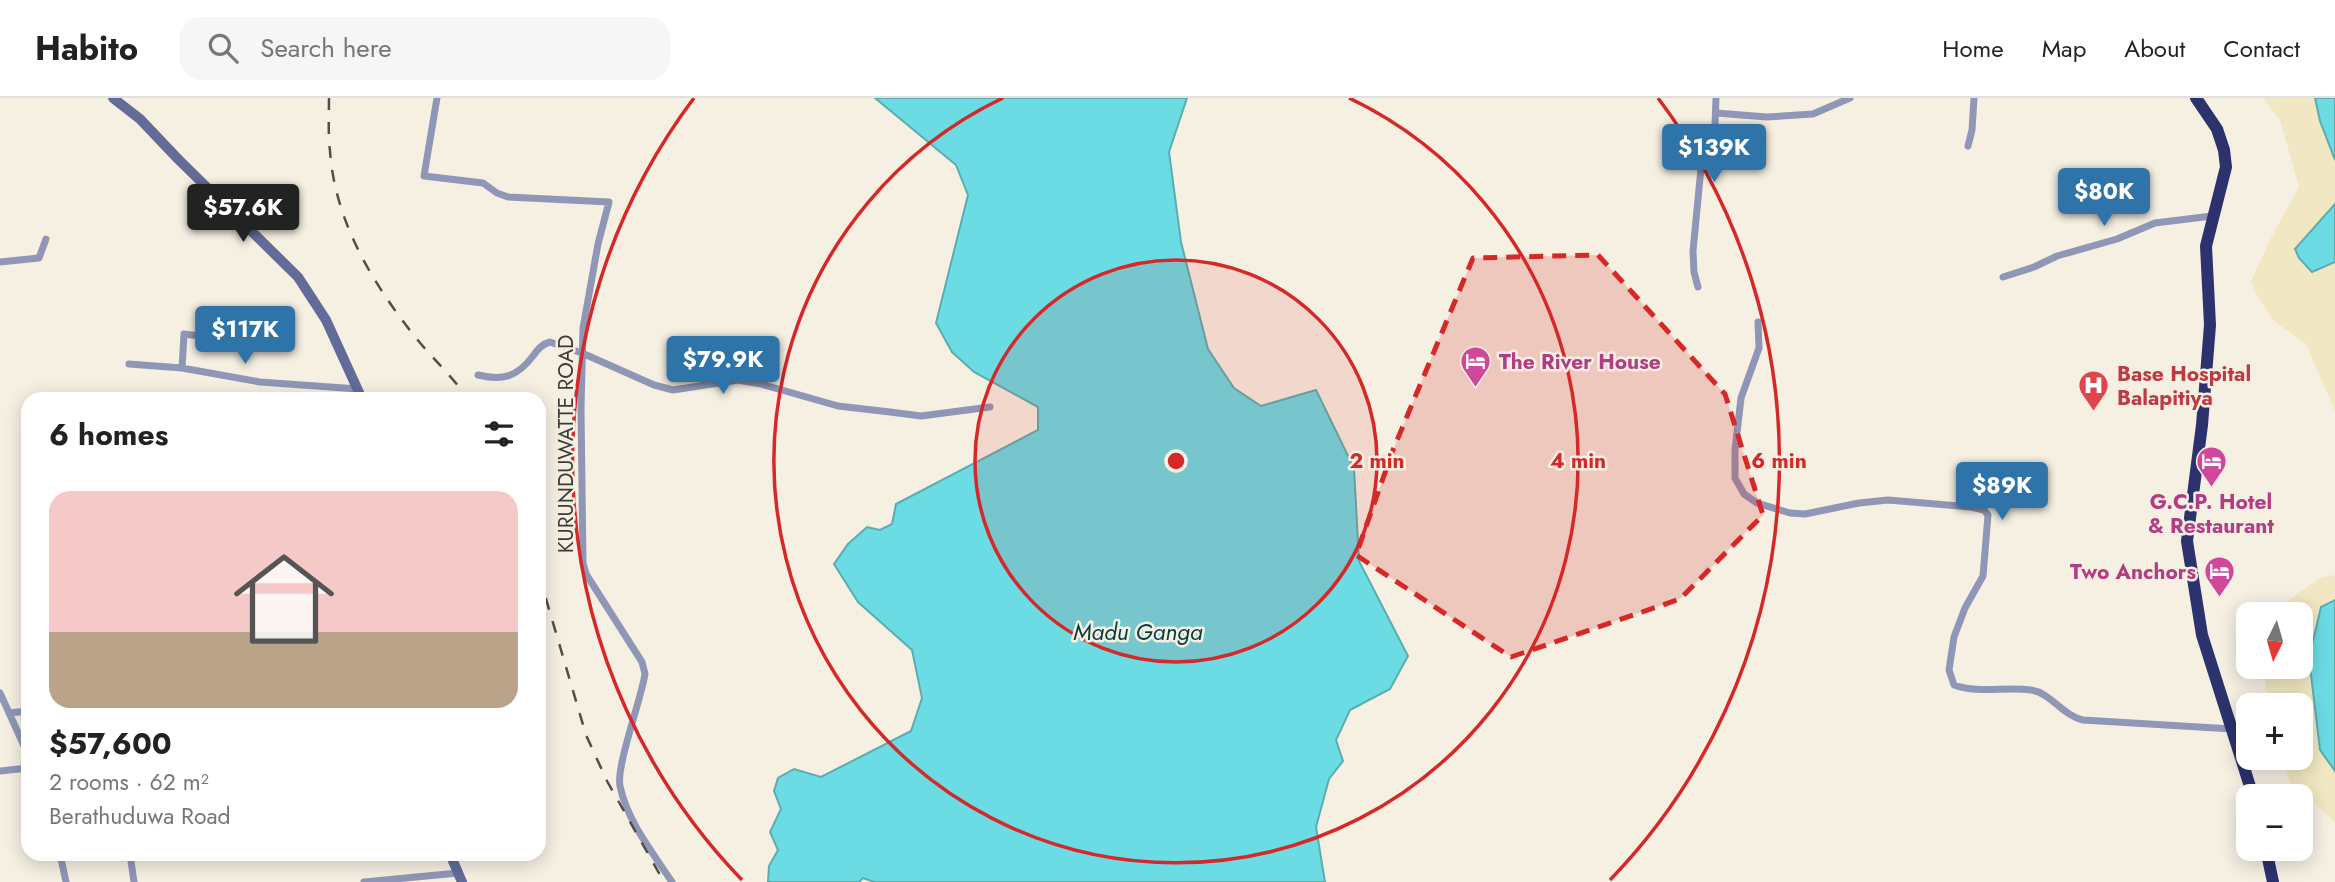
<!DOCTYPE html>
<meta charset="utf-8">
<style>
body{margin:0;font-family:Jost,sans-serif;background:#f6f6f6;color:#222;height:100vh;display:flex;flex-direction:column;font-size:26px;white-space:nowrap}
*{box-sizing:border-box;margin:0}
p{font-size:23px;color:#767676}
.icon{flex:none;width:38px;height:38px;fill:none;stroke:currentColor;stroke-width:2;stroke-linecap:round;stroke-linejoin:round}
.map{position:relative;flex:1;overflow:hidden}
.sheet{position:absolute;left:21px;top:294px;width:525px;height:469px;display:flex;flex-direction:column;background:#fff;border-radius:21px;box-shadow:0 4px 18px #0003}
.sheet>*{flex:none}
.needle{width:46px;rotate:185deg}
.buttons{position:absolute;left:2236px;top:504px;display:grid;gap:14px}
.buttons a{display:grid;place-items:center;width:77px;height:77px;border-radius:14px;background:#fff;box-shadow:0 4px 18px #0003;font-size:35px}
.price{position:absolute;translate:-50% -60px;padding:0 16px;border-radius:7px;background:#2f74a9;color:#fff;font-size:23px;line-height:46px;filter:drop-shadow(0 2px 4px #0008)}
.price::after{content:'';position:absolute;left:50%;top:42px;width:21px;height:16px;margin-left:-10px;background:inherit;clip-path:polygon(0 0,100% 0,50% 100%)}
.price.on{background:#222;color:#fff}
ul{padding:0;list-style:none}
li{display:grid;align-content:center;gap:14px;height:371px;padding:0 28px}
li span{display:grid;place-items:center;height:217px;border-radius:21px;color:#555}
li>.icon{margin-inline-start:auto}
span .icon{width:126px;height:126px;fill:#fffc;stroke-width:1}
li b{font-size:30px}
h2{display:flex;justify-content:space-between;align-items:center;height:84px;padding:0 28px;font-size:30px}
header{display:flex;align-items:center;gap:42px;box-sizing:border-box;height:98px;padding:0 35px;background:#fff;border-bottom:2px solid #e0e0e0}
header strong{font-size:33px}
nav{display:flex;gap:38px;margin-inline-start:auto;font-size:24px}
.search{width:490px;height:63px;background:#f6f6f6;display:flex;align-items:center;gap:18px;box-sizing:border-box;padding:0 24px;border-radius:21px;color:#767676;font-size:26px}
.map>svg:first-child{display:block}
.sand{fill:#f1e7c2}
.water{fill:#6bdce4;stroke:#5dacb0;stroke-width:2}
.lines{fill:none;stroke-linecap:round;stroke-linejoin:round}
.street{stroke:#9097b6;stroke-width:7}
.secondary{stroke:#636c98;stroke-width:10}
.highway{stroke:#2b326e;stroke-width:12}
.rail{stroke:#524f49;stroke-width:2.5;stroke-dasharray:12 12;stroke-linecap:butt}
.marked{fill:#d62828;fill-opacity:0.2;stroke:#d62828;stroke-width:5;stroke-dasharray:14 9;stroke-linejoin:round}
.ring{fill:none;stroke:#d62828;stroke-width:3.5}
.labels{text-anchor:middle;dominant-baseline:central;stroke-width:5;stroke-linejoin:round;paint-order:stroke}
.hotel-label{font-size:21px;font-weight:bold;fill:#b23c85;stroke:#f6f0e3;text-anchor:start}
.health-label{font-size:21px;font-weight:bold;fill:#be3a42;stroke:#f6f0e3;text-anchor:start}
.street-label{font-size:21px;fill:#3d3b36;stroke:#f6f0e3}
.water-label{font-size:23px;font-style:italic;fill:#043c3f;stroke:#f6f0e3}
.centre{fill:#d62828;stroke:#f6f0e3;stroke-width:3.5}
.ring-label{font-size:21px;text-anchor:middle;font-weight:bold;fill:#d62828;stroke:#f6f0e3;stroke-width:5;stroke-linejoin:round;paint-order:stroke}
</style>
<header>
<strong>Habito</strong>
<div class="search"><svg class="icon" aria-label="search" viewBox="0 0 24 24"><circle cx="10" cy="10" r="6"/><path d="M15 15l6 6"/></svg>Search here</div>
<nav><a>Home</a><a>Map</a><a>About</a><a>Contact</a></nav>
</header>
<div class="map">
<svg width="2335" height="784" viewBox="0 0 2335 784">
<rect width="100%" height="100%" fill="#f6f0e3"/>
<path class="sand" d="M2263,0H2315L2320,23L2335,62V106L2318,124L2312,174L2335,165V313L2306,246L2273,222L2258,199L2251,183L2272,138L2299,89L2280,22Z
M2335,477V502L2321,510L2320,652L2335,673V724L2315,706L2297,696L2291,687L2283,660H2301V607H2270L2265,589L2267,569H2301V516H2286V504L2320,480Z"/>
<path class="water" d="M875,0H1187L1169,54L1181,144L1208,251L1234,290L1261,308L1316,292L1354,370L1359,463L1408,558L1390,591L1350,612L1336,642L1343,663L1329,681L1316,729L1325,784H874L863,780L859,784H768L769,768L778,752L770,734L781,711L774,693L778,680L794,671L821,679L911,633L922,600L912,552L858,504L834,466L848,446L867,429L880,432L892,426L896,406L1038,332V309L974,274L952,254L936,225L968,97L956,67Z
M2315,0H2335V62L2320,23Z
M2335,106V164L2312,174L2299,160L2295,151Z
M2335,502V673L2320,652L2309,560L2321,509Z"/>
<g class="lines">
<path class="street" d="M437,0L424,78L483,85L497,95L508,99L609,104L598,146L583,230L581,311L583,465L586,476L642,564L645,576C641,602 616,668 620,688C627,723 653,755 672,784
M1716,15L1767,19L1813,16L1850,0
M1968,48L1972,32L1974,0
M0,164L39,160L46,141
M2003,179L2034,169L2057,158L2117,141L2155,125L2212,118
M1698,189L1694,174L1693,153L1701,70L1715,28L1716,0
M1758,224L1759,250L1741,300L1735,352V380L1744,396L1757,405L1790,415L1805,416L1859,405L1888,402L1971,409L1984,412L1988,417L1983,478L1965,510L1954,539L1949,572L1954,587C1979,596 2006,588 2031,592C2051,595 2062,617 2083,622L2232,631
M129,266L182,270L260,284L358,291
M182,270L184,236L238,243
M478,277C503,283 517,279 533,258C538,251 542,246 550,244L582,255L654,287L673,292L738,282L761,286L838,308L890,314L921,318L990,309
M0,595L25,650L28,671
M9,615L28,613
M0,673L28,670
M60,756L66,784
M130,756L134,784
M364,784L458,775"/>
<path class="secondary" d="M113,0L140,21L178,61L298,179L326,222L362,301
M450,756L462,784"/>
<path class="highway" d="M2196,0L2217,31L2224,52L2226,69L2206,148L2210,227L2202,327L2187,443L2202,537L2253,698
M2266,751L2273,784"/>
<path class="rail" d="M329,0C329,18 328,36 330,53C335,124 373,186 416,240C433,261 453,279 468,301
M539,477L586,637L607,683L664,784"/>
</g>
<path class="marked" d="M1598,157L1725,296L1763,417L1680,501L1511,559L1356,457L1393,352L1473,160Z"/>
<circle cx="1176" cy="363" r="201" fill="#d62828" fill-opacity=".12"/>
<g class="ring">
<circle cx="1176" cy="363" r="201"/>
<path d="M1349 0A402 402 0 1 1 1003 0"/>
<path d="M742 782A603 603 0 0 1 694 0M1658 0A603 603 0 0 1 1610 782"/>
</g>
<defs>
<symbol id="hotel-pin" viewBox="-11 -11 22 30"><path d="M0 17L-7.5 6A9.5 9.5 0 1 1 7.5 6Z" fill="#d1479c" stroke="#f6f0e3"/><path d="M-6-4.5h1.5V1H6V5H4.5V3h-9V5H-6ZM-4 0a1.8 1.8 0 1 1 3.6 0ZM.5 0V-2.5h3Q6-2.5 6 0Z" fill="#fff"/></symbol>
<symbol id="hospital-pin" viewBox="-11 -11 22 30"><path d="M0 17L-7.5 6A9.5 9.5 0 1 1 7.5 6Z" fill="#e0444e" stroke="#f6f0e3"/><path d="M-5-5h3v3.5h4V-5h3V5h-3V1.5h-4V5h-3Z" fill="#fff"/></symbol>
</defs>
<g fill-rule="evenodd">
<use href="#hotel-pin" x="1458" y="246" width="35" height="47"/>
<use href="#hospital-pin" x="2076" y="270" width="35" height="47"/>
<use href="#hotel-pin" x="2194" y="346" width="35" height="47"/>
<use href="#hotel-pin" x="2202" y="456" width="35" height="47"/>
</g>
<g class="labels">
<g class="hotel-label">
<text x="1499" y="264">The River House</text>
<text x="2211" y="404" text-anchor="middle">G.C.P. Hotel<tspan x="2211" dy="24">&amp; Restaurant</tspan></text>
<text x="2196" y="474" text-anchor="end">Two Anchors</text>
</g>
<g class="health-label">
<text x="2117" y="276">Base Hospital<tspan x="2117" dy="24">Balapitiya</tspan></text>
</g>
<g class="street-label">
<text transform="translate(566 346) rotate(-90)">KURUNDUWATTE ROAD</text>
</g>
<g class="water-label">
<text x="1138" y="534">Madu Ganga</text>
</g>
</g>
<circle cx="1176" cy="363" r="10" class="centre"/>
<g class="ring-label">
<text x="1377" y="370">2 min</text>
<text x="1578" y="370">4 min</text>
<text x="1779" y="370">6 min</text>
</g>
</svg>
<div class="buttons">
<a><svg class="needle" viewBox="-14 -14 28 28"><path d="M0-13l5 13h-10z" fill="#e53935"/><path d="M0 13l5-13h-10z" fill="#767676"/></svg></a>
<a>+</a>
<a>−</a>
</div>
<b class="price" style="left:1714px;top:86px">$139K</b>
<b class="price" style="left:2104px;top:130px">$80K</b>
<b class="price on" style="left:243px;top:146px">$57.6K</b>
<b class="price" style="left:245px;top:268px">$117K</b>
<b class="price" style="left:723px;top:298px">$79.9K</b>
<b class="price" style="left:2002px;top:424px">$89K</b>
<section class="sheet">
<h2>6 homes<svg class="icon" aria-label="filters" viewBox="0 0 24 24"><path d="M4 7h16M4 17h16"/><circle cx="9" cy="7" r="2"/><circle cx="15" cy="17" r="2"/></svg></h2>
<ul>
<li><span style="background:linear-gradient(#f6c9c9 65%,#b9a48a 0)"><svg class="icon" aria-label="home" viewBox="0 0 24 24"><path d="M3 11l9-7 9 7M6 9v11h12V9"/></svg></span><div><b>$57,600</b><p>2 rooms · 62 m²</p><p>Berathuduwa Road</p></div></li>
</ul>
</section>
</div>
